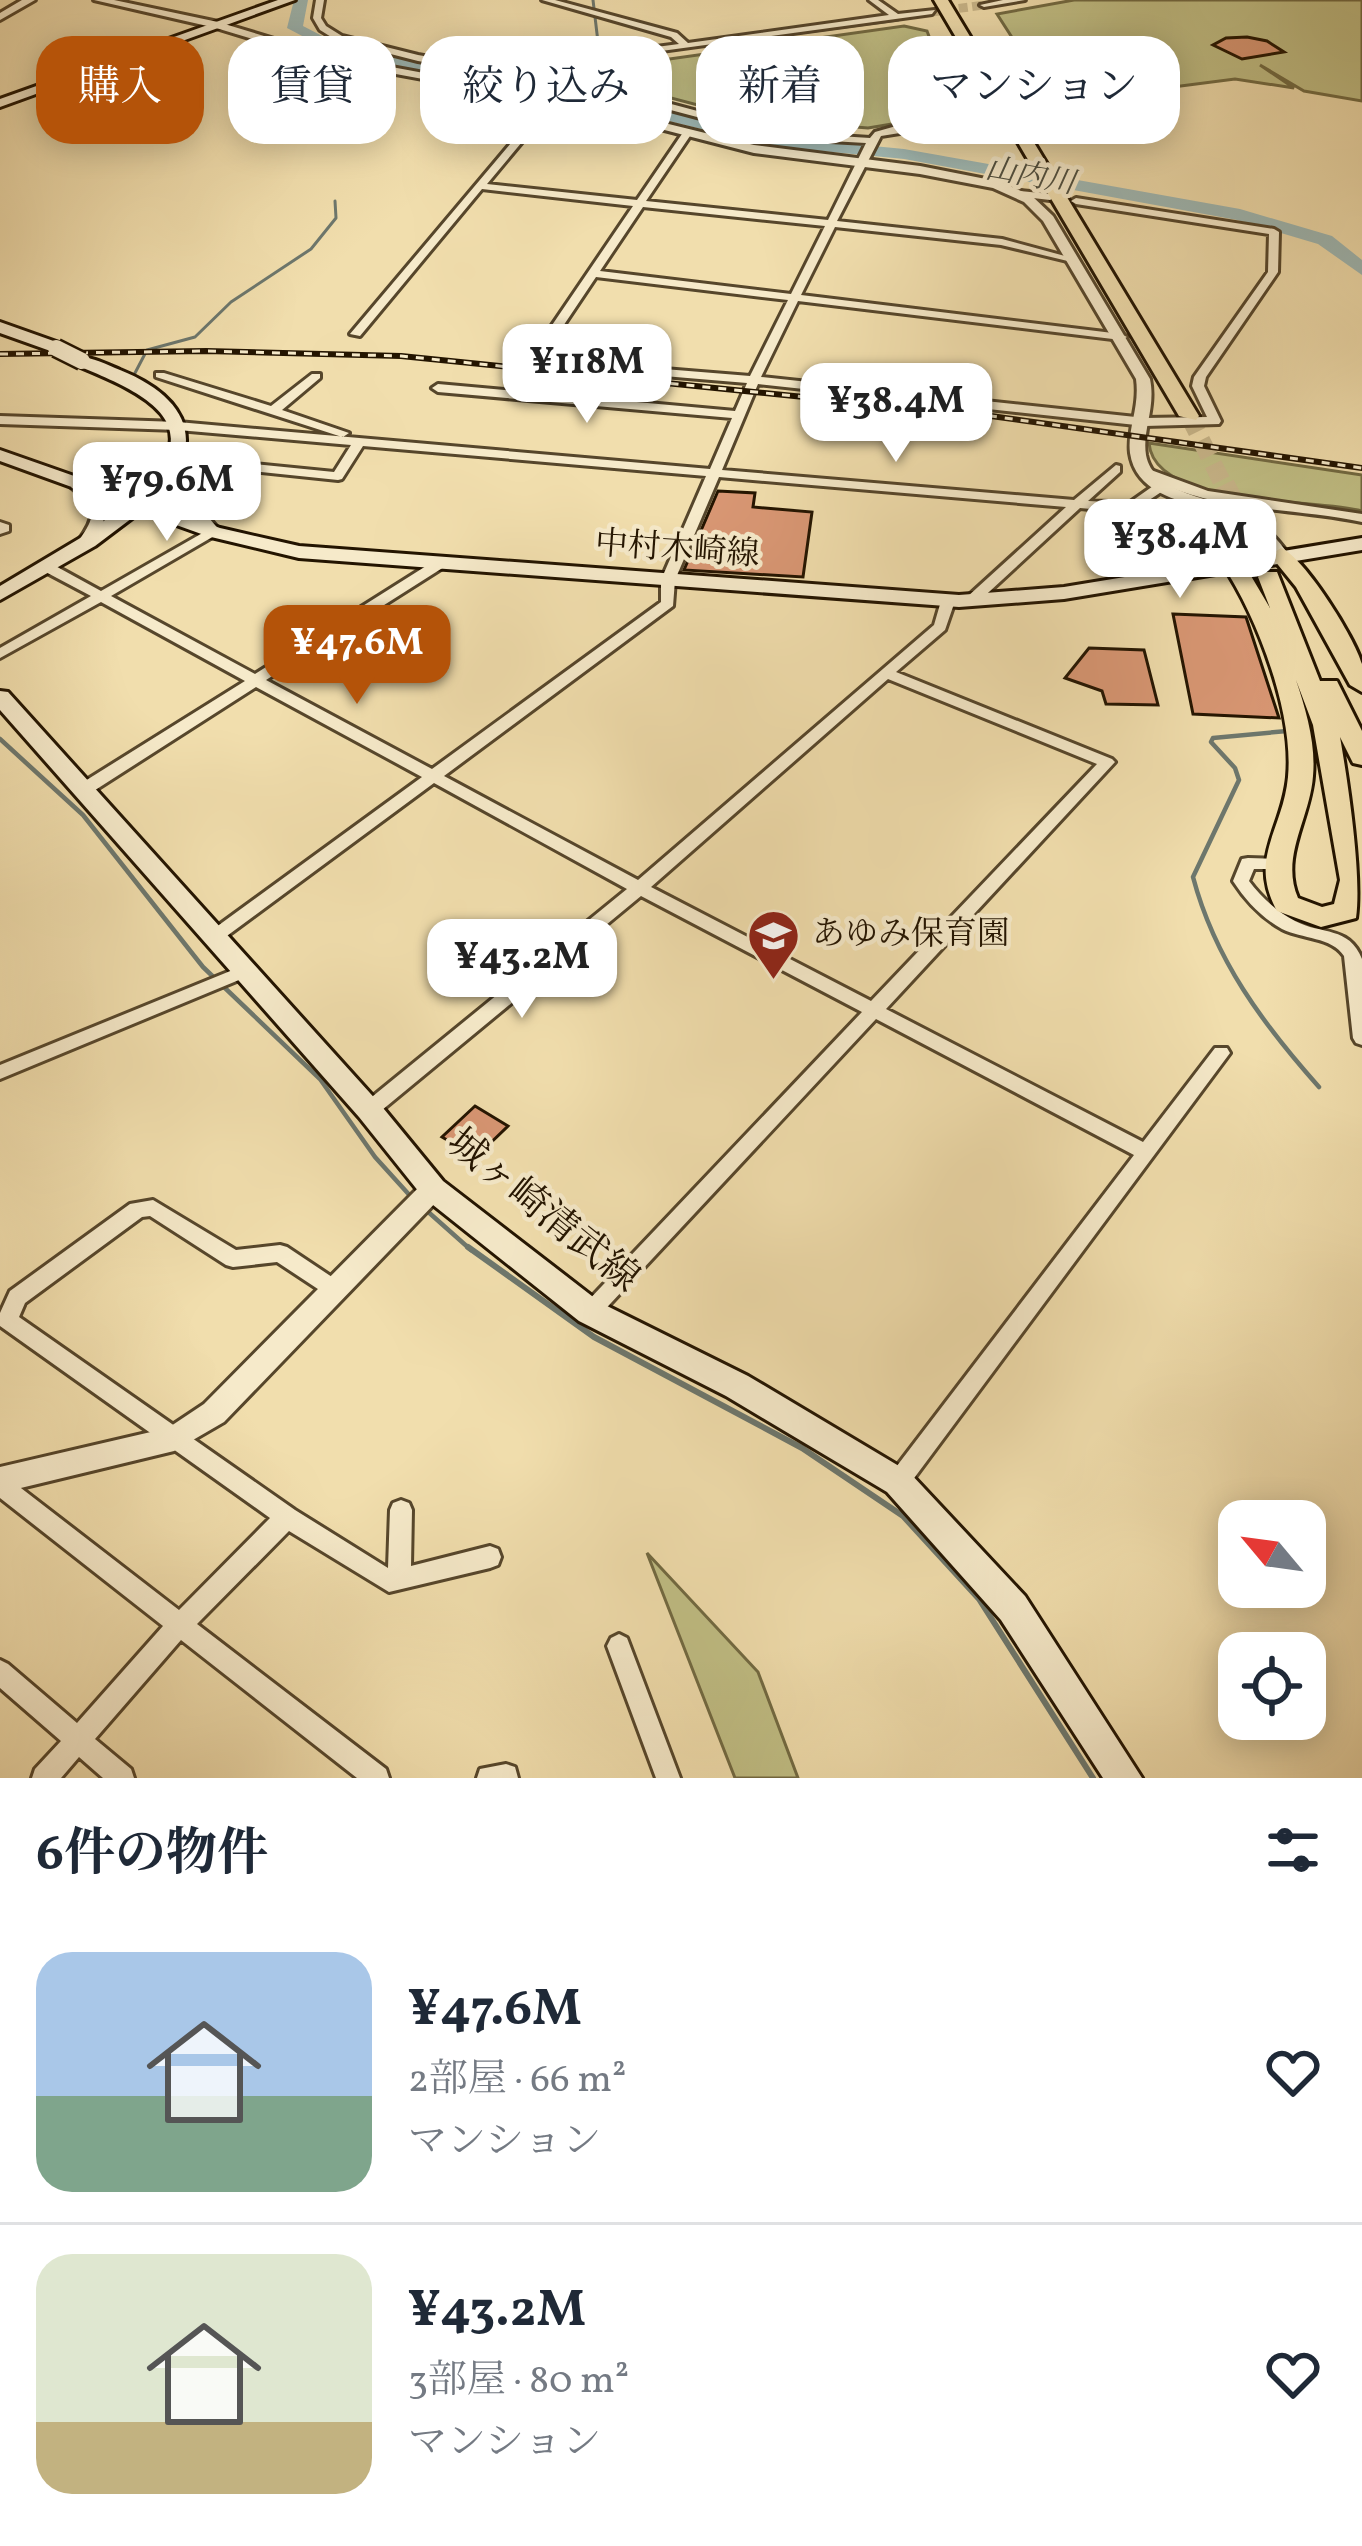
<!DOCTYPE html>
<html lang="ja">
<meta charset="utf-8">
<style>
body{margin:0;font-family:Vollkorn,"Noto Serif JP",serif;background:#f6f6f7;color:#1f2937;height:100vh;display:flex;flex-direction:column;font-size:45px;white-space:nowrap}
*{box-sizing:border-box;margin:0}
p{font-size:39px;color:#747a83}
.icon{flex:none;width:66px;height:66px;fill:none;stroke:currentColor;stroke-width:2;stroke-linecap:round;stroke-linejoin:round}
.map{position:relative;height:1778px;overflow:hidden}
.sheet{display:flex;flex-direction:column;background:#fff;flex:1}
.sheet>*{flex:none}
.guide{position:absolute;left:36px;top:36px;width:1290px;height:108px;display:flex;gap:24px}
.needle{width:78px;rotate:299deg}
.buttons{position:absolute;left:1218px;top:1500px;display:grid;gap:24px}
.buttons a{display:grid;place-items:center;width:108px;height:108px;border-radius:24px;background:#fff;box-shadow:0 6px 30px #0003;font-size:60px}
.price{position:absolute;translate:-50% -102px;padding:0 27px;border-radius:24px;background:#fff;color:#222;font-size:39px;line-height:78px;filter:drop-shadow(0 3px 6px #0008)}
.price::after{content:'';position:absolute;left:50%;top:72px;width:36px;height:27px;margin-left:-18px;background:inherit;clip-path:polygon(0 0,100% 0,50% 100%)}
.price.selected{background:#b45309;color:#fff}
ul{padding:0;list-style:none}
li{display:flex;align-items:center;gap:36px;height:300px;padding:0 36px}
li+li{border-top:3px solid #e0e1e3}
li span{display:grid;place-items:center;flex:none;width:336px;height:240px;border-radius:36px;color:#555}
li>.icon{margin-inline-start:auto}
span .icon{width:144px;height:144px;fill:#fffc;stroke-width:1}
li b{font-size:51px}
h2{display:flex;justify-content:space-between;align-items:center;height:144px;padding:0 36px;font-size:51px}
.pill{padding:0 42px;border-radius:36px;background:#fff;box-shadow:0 6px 30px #0003;font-size:42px;line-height:108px}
.pill.selected{background:#b45309;color:#fff}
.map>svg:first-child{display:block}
.green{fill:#c1bf85;stroke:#726a42;stroke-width:3}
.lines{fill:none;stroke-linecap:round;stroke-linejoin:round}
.stream-far2{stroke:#6d776d;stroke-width:3}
.stream-far1{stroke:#6d776d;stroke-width:4.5}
.stream{stroke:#6d776d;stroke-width:6}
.river{fill:#9fb9b5;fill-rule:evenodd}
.building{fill:#d99774;stroke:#231400;stroke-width:3}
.minor-tunnel{stroke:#c8b68a;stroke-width:9;stroke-dasharray:9 4.5;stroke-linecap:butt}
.primary-tunnel-far1{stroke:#c8b68a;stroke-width:18;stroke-dasharray:18 9;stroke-linecap:butt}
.primary-tunnel{stroke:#c8b68a;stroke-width:24;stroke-dasharray:24 12;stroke-linecap:butt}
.minor-casing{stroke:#56462b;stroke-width:6}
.tertiary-casing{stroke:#56462b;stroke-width:6}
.secondary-casing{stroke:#231400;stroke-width:6}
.primary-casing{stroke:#231400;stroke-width:6}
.minor{fill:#f6eaca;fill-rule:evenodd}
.tertiary{fill:#f6eaca;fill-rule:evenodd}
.secondary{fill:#f6eaca;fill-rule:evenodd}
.primary{fill:#f1dead;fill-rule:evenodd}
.rail-casing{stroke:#231400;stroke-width:6}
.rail{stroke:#f6eaca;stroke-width:3;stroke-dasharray:8;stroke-linecap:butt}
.secondary-bridge-casing{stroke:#231400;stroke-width:21;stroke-linecap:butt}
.secondary-bridge{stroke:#f6eaca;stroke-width:16}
.labels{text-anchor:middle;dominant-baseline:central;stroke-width:9;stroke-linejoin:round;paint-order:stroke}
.far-water-label{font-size:30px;font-style:italic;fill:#4e4e3f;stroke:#f6eaca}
.street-label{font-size:33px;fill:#231400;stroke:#f6eaca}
.poi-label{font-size:33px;fill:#231400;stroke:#f6eaca;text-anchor:start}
.near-street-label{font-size:39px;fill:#231400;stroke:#f6eaca}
</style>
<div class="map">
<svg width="1362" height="1778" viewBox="0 0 1362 1778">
<rect width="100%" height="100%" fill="#f1dead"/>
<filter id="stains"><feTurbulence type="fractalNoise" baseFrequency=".00167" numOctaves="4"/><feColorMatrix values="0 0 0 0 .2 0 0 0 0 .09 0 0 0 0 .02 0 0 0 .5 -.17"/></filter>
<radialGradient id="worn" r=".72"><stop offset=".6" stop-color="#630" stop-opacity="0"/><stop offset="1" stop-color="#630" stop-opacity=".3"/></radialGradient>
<path class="green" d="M1074,0H1362V101L1304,91L1260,65L1294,88L1235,79L1064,101L1065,90L1042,84L997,14Z
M904,26L927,31L958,113L868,128L751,119L610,82L621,75L612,67Z
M1149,443L1362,475V511C1316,498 1154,508 1149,443Z
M647,1553L758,1672L798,1778H735Z"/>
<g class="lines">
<path class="stream-far2" d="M593,0L600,59
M612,58L898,20
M135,373L147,350L195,337L231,302L311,249L336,218L335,201"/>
<path class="stream-far1" d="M1287,731L1213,738L1211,742L1235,768L1239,780L1193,877C1215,960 1263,1024 1319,1087
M0,739L83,815L203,967L320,1079L375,1157L413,1199
M426,1210L471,1250"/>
<path class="stream" d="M468,1247L594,1337L802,1448L903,1516L979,1599L1093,1778"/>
<path class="river" d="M294,0H308L303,26L330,40L454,69L620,99L770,136L904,149L1240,209L1332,236L1362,260V275L1318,244L1237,220L904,159L770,146L620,109L454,79L325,48L287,28Z"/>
</g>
<path class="building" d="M1247,37L1267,41L1284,52L1242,59L1213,45L1226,38Z
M718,491L755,493L753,507L812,512L803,577L684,570Z
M1173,614L1246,617L1279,718L1193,714Z
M1089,648L1144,650L1158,705L1106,704L1102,691L1065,678Z
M475,1106L508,1126L476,1157L442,1137Z"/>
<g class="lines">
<path class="minor-tunnel" d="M932,12L984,5"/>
<path class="primary-tunnel-far1" d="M1189,416L1225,488"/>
<path class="primary-tunnel" d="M1223,485L1269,577"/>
<defs>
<path id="minor" d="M316,0H324L321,18L326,26L342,36L418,55L522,73L565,59L679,44L671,37L542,0H555L677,33L688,43L889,15L869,0H878L898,14L935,10L932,14L566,64L534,75L615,89L776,132L870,138L875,132L928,117V121L906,128V132L881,136L837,221L1002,239L1076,259V263L1001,245L835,227L801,295L1121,334L1127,337L1121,340L798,301L761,377L1145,418L1207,417L1192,386L1194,377L1268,272L1269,234L1076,204L1071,201L1076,198L1274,229L1279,232L1278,272L1206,377L1204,386L1221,421L1219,424L1145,426L758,384L722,470L1074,500L1116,465L1120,466V472L1088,501L1129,503L1156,484H1163L1147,477V471L1151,470L1208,491L1362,514V522C1297,508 1226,512 1165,485L1164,490C1128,516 1123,512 1080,508L977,603H967V597L1066,507L719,477L675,580L673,606L444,776L638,880L934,625L941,601L948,597L955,601L945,630L896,672L1112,759L1115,762L886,1009L1143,1142L1215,1048H1227L1230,1053L906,1489L898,1492L890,1489L887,1482L890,1475L1134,1155L876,1019L597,1318L590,1321L583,1318L580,1312L583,1306L862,1012L641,896L376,1115L369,1117L362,1115L360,1110L362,1105L627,889L434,783L220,941H208L206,937L208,933L422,777L256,687L89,794H77L75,790L77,786L245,681L101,602L0,658V648L91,596L40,569V563H50L101,591L206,531L184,504L171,459L173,456L334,472L351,445L178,430L0,424V416L178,422L710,469L732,418L438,392L432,388L438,384L735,411L747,383L533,365L527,362L633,206L482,189L360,336L350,334L549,98L557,100L487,184L637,200L684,131L687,130L692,133L646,201L828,220L866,143L776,138L614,95L525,79L508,94H502V90L516,78L418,61L336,40L320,30L313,18ZM643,207L825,226L791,294L600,271ZM596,277L788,300L750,376L541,359ZM363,446L706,476L661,580V602L432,769L266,680L444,567V561H434L255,674L111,596L221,532L197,504L185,464L338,480L342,479ZM888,679L1097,764L871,1001L651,887Z
M1003,0H1025L984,7L980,5Z
M1020,191L1050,194L1055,197L1050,200L1016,196L1015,194Z
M156,373H164L271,406L312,374H320V378L282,410L349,433L343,437L339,436L156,377Z
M77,483L97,495L105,510L103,524L91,543L86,544L79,540C99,513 94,506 71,487Z
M0,522L9,525V531L0,534Z
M1248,858L1276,859L1284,864L1276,869H1254L1249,881C1261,897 1277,912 1295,921C1322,935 1349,926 1362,959V1045L1356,1043L1353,1038L1344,956C1332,937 1302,939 1282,929C1261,917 1246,901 1233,881L1242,859Z
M245,965L251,967L254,971L251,975L0,1079V1065Z
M153,1200L236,1250L280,1245L287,1247L341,1283L344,1289L341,1295L334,1297L327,1295L277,1262L233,1267L226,1265L150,1216L142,1217L25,1303L19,1317L295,1510L388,1568L390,1510L393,1503L401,1500L409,1503L412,1510L411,1566L490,1546L498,1549L501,1557L498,1565L490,1568L389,1592L289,1531L197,1624L386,1769L389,1778H357L181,1640L95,1739L131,1769L134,1778H103L79,1757L61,1778H32L35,1769L61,1741L0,1688V1660L8,1664L77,1723L163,1626L0,1498V1475L8,1478L179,1610L270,1518L0,1326V1313L10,1291L130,1204Z
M619,1634L627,1638L680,1778H656L607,1646L611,1638Z
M506,1764L515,1767L518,1778H477L480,1769Z"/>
<path id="tertiary" d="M22,0H35L0,20V13Z
M94,0H114L218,22L327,55L575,101L754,145L920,166L1001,182L1032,196L1053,216L1150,379C1156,408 1142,430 1146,455C1154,497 1218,497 1249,515C1265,525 1278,540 1289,555L1281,560L1275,559C1263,544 1251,529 1234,520C1200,502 1137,502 1130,453C1127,429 1140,408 1136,379L1043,221L1024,202L993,188L920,174L754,153L575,107L325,61L216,28Z
M433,1179L442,1182L445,1189L442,1196L224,1422L174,1451L0,1493V1467L168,1428L204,1404L424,1182Z"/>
<path id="secondary" d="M278,0H295L0,107V99Z
M0,322L62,344L64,348L56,353L0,333Z
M76,357C91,356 106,364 120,370C190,398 211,448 150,503L220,528L299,546L959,595L1064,587L1362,538V550L1064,599L959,607L299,558L207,536L140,512L95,546L0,600V586L82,537L124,506L0,461V450L134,497C218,423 141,392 76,365Z
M0,691L8,692L379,1103L443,1181L601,1303L748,1376L909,1472L1025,1596L1142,1778H1103L1001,1620L887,1492L726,1396L579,1321L423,1197L359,1117L0,710Z"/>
<path id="primary" d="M934,0H948L1199,416L1196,420L1179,416Z
M1281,548C1304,557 1355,638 1362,664C1362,672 1362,684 1362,692L1350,685L1296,587L1270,555Z
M1233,557L1241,559L1270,608L1258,577L1261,572H1277L1320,681H1337L1362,731V765L1353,763L1340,737C1348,783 1362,876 1356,918L1321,927L1277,911C1248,858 1283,830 1288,777C1294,713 1257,616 1222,564ZM1296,680L1313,725L1340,880L1334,904L1322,907L1298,898C1280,856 1310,819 1313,776C1316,744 1306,710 1296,680Z"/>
</defs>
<use href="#minor" class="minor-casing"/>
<use href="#tertiary" class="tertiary-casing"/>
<use href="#secondary" class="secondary-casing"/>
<use href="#primary" class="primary-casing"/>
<use href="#minor" class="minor"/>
<use href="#tertiary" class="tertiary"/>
<use href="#secondary" class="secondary"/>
<use href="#primary" class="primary"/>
<defs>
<path id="rail" d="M0,354L206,351L401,356L991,416L1362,468"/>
</defs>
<use href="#rail" class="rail-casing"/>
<use href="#rail" class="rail"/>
<defs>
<path id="secondary-bridge" d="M56,348L82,361"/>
</defs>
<use href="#secondary-bridge" class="secondary-bridge-casing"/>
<use href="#secondary-bridge" class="secondary-bridge"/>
</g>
<defs>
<symbol id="school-pin" viewBox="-11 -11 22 30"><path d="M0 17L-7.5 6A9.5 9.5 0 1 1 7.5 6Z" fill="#8f2418" stroke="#f6eaca"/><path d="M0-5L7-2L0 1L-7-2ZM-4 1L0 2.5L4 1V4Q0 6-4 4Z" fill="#fff"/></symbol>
</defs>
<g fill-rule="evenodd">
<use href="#school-pin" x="744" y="906" width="59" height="81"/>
</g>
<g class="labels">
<g class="far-water-label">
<text transform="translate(1030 177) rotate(10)">山内川</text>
</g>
<g class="street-label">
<text transform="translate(677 551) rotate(4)">中村木崎線</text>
</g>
<g class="poi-label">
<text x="812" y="936">あゆみ保育園</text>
</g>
<g class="near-street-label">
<text transform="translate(542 1212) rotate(39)">城ヶ崎清武線</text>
</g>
</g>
<rect width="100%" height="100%" filter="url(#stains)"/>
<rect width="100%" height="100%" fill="url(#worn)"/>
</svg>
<div class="buttons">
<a><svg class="needle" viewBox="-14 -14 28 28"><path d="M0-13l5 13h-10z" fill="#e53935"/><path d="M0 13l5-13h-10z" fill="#747a83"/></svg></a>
<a><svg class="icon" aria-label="locate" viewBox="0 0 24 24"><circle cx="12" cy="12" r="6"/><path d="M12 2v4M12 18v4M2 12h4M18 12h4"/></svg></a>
</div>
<b class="price" style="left:587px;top:426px">¥118M</b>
<b class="price" style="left:896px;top:465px">¥38.4M</b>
<b class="price" style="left:167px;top:544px">¥79.6M</b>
<b class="price" style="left:1180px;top:601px">¥38.4M</b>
<b class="price selected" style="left:357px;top:707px">¥47.6M</b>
<b class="price" style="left:522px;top:1021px">¥43.2M</b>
<div class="guide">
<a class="pill selected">購入</a>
<a class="pill">賃貸</a>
<a class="pill">絞り込み</a>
<a class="pill">新着</a>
<a class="pill">マンション</a>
</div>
</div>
<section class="sheet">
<h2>6件の物件<svg class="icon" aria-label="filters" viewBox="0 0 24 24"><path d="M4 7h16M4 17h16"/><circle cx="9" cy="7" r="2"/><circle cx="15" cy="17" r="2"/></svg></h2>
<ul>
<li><span style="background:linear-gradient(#a9c7e8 60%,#7fa58c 0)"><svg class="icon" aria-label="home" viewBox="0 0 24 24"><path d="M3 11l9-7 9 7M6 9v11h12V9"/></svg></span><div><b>¥47.6M</b><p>2部屋 · 66 m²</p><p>マンション</p></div><svg class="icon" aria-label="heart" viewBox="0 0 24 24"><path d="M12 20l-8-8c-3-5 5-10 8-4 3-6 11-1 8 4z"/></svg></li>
<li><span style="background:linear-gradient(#dfe7d0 70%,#c2b280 0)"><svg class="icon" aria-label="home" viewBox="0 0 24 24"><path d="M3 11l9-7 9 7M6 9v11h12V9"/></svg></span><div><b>¥43.2M</b><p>3部屋 · 80 m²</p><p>マンション</p></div><svg class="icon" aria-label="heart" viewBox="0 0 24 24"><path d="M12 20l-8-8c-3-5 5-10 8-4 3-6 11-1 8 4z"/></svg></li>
</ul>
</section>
